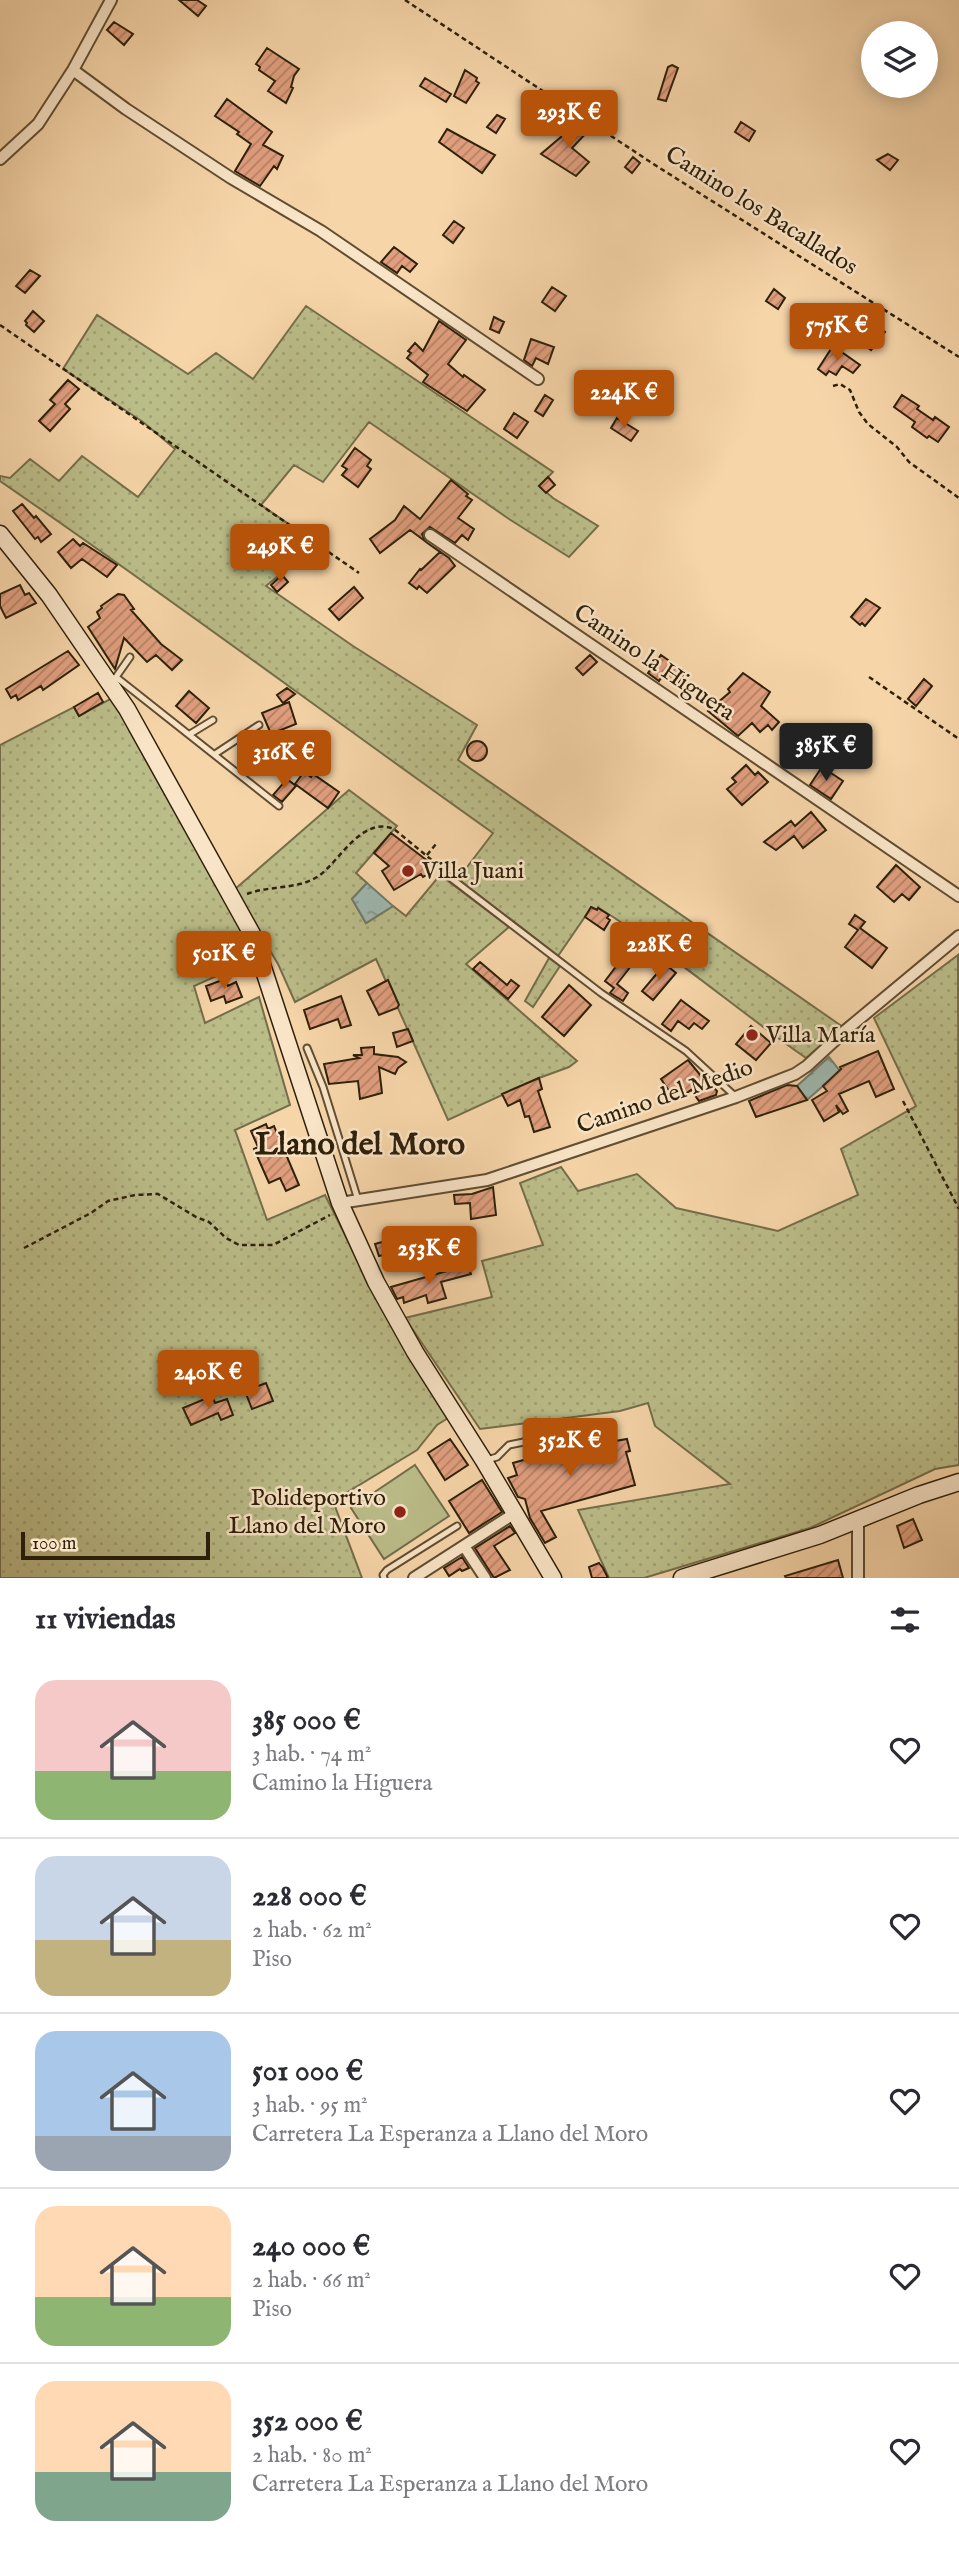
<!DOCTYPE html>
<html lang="es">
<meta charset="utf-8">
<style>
body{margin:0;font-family:"IM FELL English",serif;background:#f7f7f7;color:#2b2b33;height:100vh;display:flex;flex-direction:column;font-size:26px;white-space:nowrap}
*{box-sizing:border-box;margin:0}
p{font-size:23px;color:#7c7c81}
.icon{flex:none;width:38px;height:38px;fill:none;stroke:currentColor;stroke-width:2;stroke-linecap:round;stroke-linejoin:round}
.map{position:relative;height:1578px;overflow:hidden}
.drawer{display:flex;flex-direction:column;background:#fff;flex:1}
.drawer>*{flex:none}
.fabs{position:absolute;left:861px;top:21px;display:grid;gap:14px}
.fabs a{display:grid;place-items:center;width:77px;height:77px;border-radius:50%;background:#fff;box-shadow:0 4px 18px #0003;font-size:35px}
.scale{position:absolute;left:21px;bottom:18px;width:189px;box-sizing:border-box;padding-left:7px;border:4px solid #2e200a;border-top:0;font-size:19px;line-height:24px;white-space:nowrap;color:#2e200a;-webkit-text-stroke:5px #f9e4c7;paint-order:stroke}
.price{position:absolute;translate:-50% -60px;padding:0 16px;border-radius:7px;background:#b45309;color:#fff;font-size:23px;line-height:46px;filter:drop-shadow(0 2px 4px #0008)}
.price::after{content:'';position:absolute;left:50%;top:42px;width:21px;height:16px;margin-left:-10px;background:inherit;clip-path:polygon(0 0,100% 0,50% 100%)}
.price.active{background:#222;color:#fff}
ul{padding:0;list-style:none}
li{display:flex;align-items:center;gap:21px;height:175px;padding:0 35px}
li+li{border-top:2px solid #e1e1e2}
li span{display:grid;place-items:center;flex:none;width:196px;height:140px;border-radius:21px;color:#555}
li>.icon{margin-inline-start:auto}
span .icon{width:84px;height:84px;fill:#fffc;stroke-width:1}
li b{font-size:30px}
h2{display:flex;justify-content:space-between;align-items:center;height:84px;padding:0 35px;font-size:30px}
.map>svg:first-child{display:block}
.grass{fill:url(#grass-dots);stroke:#746e4a;stroke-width:2}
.park{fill:#bbbd89;stroke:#746e4a;stroke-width:2}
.water{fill:url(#water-ripples);stroke:#717b6e;stroke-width:2}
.building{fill:url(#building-hatch);stroke:#2e200a;stroke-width:2}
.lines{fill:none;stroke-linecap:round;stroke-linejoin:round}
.service-casing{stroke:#604d32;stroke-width:9}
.minor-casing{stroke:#604d32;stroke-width:14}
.secondary-casing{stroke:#2e200a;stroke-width:19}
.path{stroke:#2e200a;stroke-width:2.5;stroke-dasharray:5 3.5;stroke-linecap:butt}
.service{stroke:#f9e4c7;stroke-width:5}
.minor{stroke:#f9e4c7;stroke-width:10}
.secondary{stroke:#f9e4c7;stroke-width:16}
.poi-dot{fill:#8f2418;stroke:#f9e4c7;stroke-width:2.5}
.labels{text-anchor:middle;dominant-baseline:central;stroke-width:5;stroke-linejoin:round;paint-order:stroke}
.street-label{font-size:24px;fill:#2e200a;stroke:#f9e4c7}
.poi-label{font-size:24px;fill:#2e200a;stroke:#f9e4c7;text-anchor:start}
.district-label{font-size:32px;font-weight:bold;fill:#2e200a;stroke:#f9e4c7}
</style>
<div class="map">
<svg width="959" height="1578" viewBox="0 0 959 1578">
<defs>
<pattern id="grass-dots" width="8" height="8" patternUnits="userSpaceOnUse" patternTransform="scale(1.75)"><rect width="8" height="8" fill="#bbbd89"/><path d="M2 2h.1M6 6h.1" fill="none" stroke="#a1a275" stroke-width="1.8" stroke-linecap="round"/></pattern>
<pattern id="water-ripples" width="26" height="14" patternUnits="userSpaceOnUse" patternTransform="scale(1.75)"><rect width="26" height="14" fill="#9eb8b0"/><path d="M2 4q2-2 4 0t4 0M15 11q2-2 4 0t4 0" fill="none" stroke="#81958d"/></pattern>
<pattern id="building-hatch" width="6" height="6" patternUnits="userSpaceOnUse" patternTransform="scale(1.75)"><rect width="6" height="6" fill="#e19f7f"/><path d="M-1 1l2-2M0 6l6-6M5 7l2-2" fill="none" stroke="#b78166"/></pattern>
</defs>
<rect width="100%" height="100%" fill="#f6d5a9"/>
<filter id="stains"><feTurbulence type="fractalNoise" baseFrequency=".00286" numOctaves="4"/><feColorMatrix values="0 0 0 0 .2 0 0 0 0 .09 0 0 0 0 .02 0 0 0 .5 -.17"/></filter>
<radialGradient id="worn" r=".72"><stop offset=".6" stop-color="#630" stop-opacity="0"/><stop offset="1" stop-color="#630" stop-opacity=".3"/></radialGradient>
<path class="grass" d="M306,306L553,472L539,486L553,498L598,526L569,557L509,519L369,422L323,482L294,465L261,505L318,544L266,586L353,646L477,725L458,760L843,1027L806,1058C736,1009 671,953 599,908L597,910L591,908L558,956L458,879L493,833C328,716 166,595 0,481V476L10,478L30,459L59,481L82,456L138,497L175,449L143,422L63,369L97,315L188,374L216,353L253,379Z
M112,698L243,932L254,961L245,974L234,968L194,986L205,1023L259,997L290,1105L235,1130L267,1220L325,1195L383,1311L448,1418L437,1425L417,1450L333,1501L362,1578H0V745L74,707L79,716Z
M349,790L397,826L356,873L367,883L352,899L366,923L393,906L406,916L440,875L509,927L466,964L577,1061L569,1067L539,1078L448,1120L376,959L295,1002L278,964L234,890Z
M958,955L959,1465L935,1469L810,1528L644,1578H609L578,1510L730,1484L655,1426L648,1403L620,1411L480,1429L405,1318L492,1297L482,1261L543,1245L520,1183L561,1167L578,1191L637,1174L676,1208L778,1231L858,1195L841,1149L916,1106L874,1018Z
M549,958L560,966L533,1007L525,1001Z"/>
<path class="park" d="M415,1465L449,1516L384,1559L351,1508Z"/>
<path class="water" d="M367,883L393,906L366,923L352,899Z
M829,1057L840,1071L807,1100L797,1086Z"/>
<path class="building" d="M179,0H197L206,6L198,16Z
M114,22L133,34L124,45L107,30Z
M267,48L299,69L294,76L291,87L293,88L286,103L268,91L275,81L259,70L260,67L256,64Z
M672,65L678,68L666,101L658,99L668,67Z
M465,70L477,78L476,81L479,83L466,103L454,96Z
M425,78L451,94L446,102L420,86Z
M227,99L272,132L263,145L283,156L277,169L274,166L260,186L235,171L251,144L237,134L239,132L215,116Z
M497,115L505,119L496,133L487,127Z
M581,120L592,127L572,148L589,162L576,176L541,154Z
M741,122L755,131L749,141L735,132Z
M447,129L495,155L482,173L439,142Z
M888,154L898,160L890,170L877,160Z
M633,157L640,163L632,173L625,167Z
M454,221L464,228L453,243L443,235Z
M394,247L417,264L410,272L402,266L397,273L381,262Z
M30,270L40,276L25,293L16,286Z
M552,287L566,296L555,311L542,302Z
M774,289L785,298L778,309L766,301Z
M33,311L44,321L34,332L26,325L27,323L25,321Z
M494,317L504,322L499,333L490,329Z
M869,319L885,332L871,350L855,337Z
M439,321L466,340L448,364L463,377L464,375L485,390L467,411L423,382L428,375L407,358L411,353L408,351L415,343L423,351Z
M531,339L554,347L548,364L536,358L532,366L524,360Z
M833,346L860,365L853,373L842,366L836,375L829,371L826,375L818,369Z
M68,380L79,389L65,404L70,409L50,431L39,421L55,404L50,400Z
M545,395L553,400L543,416L535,411Z
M902,395L919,406L917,409L933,420L935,417L949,427L938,442L929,436L927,438L912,427L915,422L894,407Z
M514,413L528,422L517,438L504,429Z
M617,418L638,431L631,441L611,428Z
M355,448L371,460L367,466L371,469L358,487L342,475L347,469L342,466Z
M548,477L555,485L546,493L539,486Z
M451,480L468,494L466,496L472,500L458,518L474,529L468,540L462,535L455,543L430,527L422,534L425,541L410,530L380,553L370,539L395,520L404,506L420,519Z
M22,504L34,518L36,516L51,534L41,542L38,537L35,539L13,511Z
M73,539L80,546L83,543L117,565L107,577L82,559L71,568L58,552Z
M426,542L449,558L455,566L427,593L419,586L417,589L409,583L420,569L421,570L440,552Z
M282,575L288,582L277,592L271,585Z
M20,585L25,595L29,593L36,603L6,618L0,606V594Z
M354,587L363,598L339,620L329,609Z
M118,594L124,595L134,609L131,610L161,644L182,660L172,670L156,655L147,662L124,638L115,669L88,627L100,618L97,612L102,608L101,606Z
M866,599L880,608L865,626L862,623L860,625L851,617Z
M68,651L79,665L43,690L41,686L18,700L16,695L11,698L6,689Z
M590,655L597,662L583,675L576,668Z
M661,655L685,672L677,685L663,675L659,681L648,673Z
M743,673L770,692L761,706L779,722L772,730L768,725L760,732L752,723L738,736L708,711L730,692L728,689Z
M924,679L932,686L916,706L908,699Z
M287,688L295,694L283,703L277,695Z
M189,691L209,708L196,723L176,706Z
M98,693L103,702L79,716L74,707Z
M289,702L296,724L271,734L262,713Z
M467 751a10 10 0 1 1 20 0a10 10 0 1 1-20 0Z
M746,765L755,775L758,772L768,782L742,805L727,789L736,782L732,778Z
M822,767L843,781L831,799L810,785Z
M304,772L311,777L313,774L339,792L328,808L295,784Z
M287,779L296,786L282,802L273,795Z
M811,812L826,830L803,848L794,836L776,850L764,842L791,821L795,826Z
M391,833L433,865L434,871L423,877L421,874L394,890L382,871L389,866L374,853Z
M896,865L920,887L909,900L902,894L894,902L877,887Z
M591,907L597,910L598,908L609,915L607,918L610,920L604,930L585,917Z
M855,915L865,922L860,928L887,948L872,968L845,947L858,930L849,924Z
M639,936L649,943L617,984L628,993L623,1001L610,993L614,988L605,981Z
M480,962L507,985L511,980L519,986L508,999L473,969Z
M665,964L676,973L653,1000L642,991Z
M225,979L228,986L236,982L242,997L226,1003L224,996L211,1001L206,986Z
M388,980L399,1005L397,1008L379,1015L367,991Z
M569,985L591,1005L564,1036L542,1017Z
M341,996L351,1025L341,1028L338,1019L310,1029L304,1010Z
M681,1000L709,1021L702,1029L694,1023L689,1029L678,1021L671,1031L662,1024Z
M751,1026L771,1043L756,1060L736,1044Z
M408,1029L413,1041L397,1047L393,1033Z
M374,1047V1054L398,1057L406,1062L398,1068L395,1074L379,1067L382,1093L360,1099L358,1081L329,1084L324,1064L359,1058L353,1055H362L361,1048Z
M878,1051L894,1089L876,1097L869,1081L839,1094L848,1111L843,1114L836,1105L839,1112L824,1121L812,1100L827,1091L823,1086L841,1069L840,1067Z
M688,1060L705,1081L706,1080L717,1091L716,1095L699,1101L691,1090L676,1101L661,1079Z
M539,1078L542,1089L538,1091L550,1127L534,1132L529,1116L525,1117L520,1100L508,1106L502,1094Z
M787,1085L797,1086L807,1100L756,1117L749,1101Z
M266,1124L268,1129L274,1126L299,1185L286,1191L280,1178L269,1183L254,1149L258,1147L251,1131Z
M493,1187L496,1215L471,1219L470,1203L455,1204L454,1195L472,1194Z
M408,1235L406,1247L394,1245L396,1252L379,1256L375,1244Z
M468,1265L471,1274L441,1282L446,1298L428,1303L426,1295L404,1303L403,1297L397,1299L391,1287Z
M266,1383L273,1401L252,1409L245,1391Z
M212,1396L215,1403L227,1399L233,1415L221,1420L218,1413L191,1425L183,1408Z
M450,1439L468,1465L445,1480L428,1453Z
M627,1439L630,1451L626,1452L635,1485L541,1511L556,1537L545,1543L530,1518L525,1499L518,1497L508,1478L517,1475L513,1463L548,1453Z
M482,1480L502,1512L469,1533L449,1501Z
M913,1519L922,1540L904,1548L897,1526Z
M510,1526L515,1533L494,1546L510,1570L494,1578L475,1548Z
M462,1557L469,1568L462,1571L460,1569L449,1576L444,1568Z
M838,1560L843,1578H786L785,1576Z
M599,1563L603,1568L608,1578H592L589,1567Z"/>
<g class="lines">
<defs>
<path id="service" d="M116,677L130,657
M111,679L116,677L279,806
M190,734L213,720
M215,754L259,725
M443,872L601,993L686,1051L736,1097
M307,1048L323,1087L358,1200
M487,1460L497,1457L509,1445L612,1424
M384,1578L383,1575L387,1570L457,1526"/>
<path id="minor" d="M73,70L126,109L231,178L321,231L538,379
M0,159L38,124L73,70L111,0
M430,535L959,896
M340,1203L487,1180L736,1097L795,1074L807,1066L846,1030L959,936
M858,1520V1578
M464,1546L485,1578
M414,1578L515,1513"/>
<path id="secondary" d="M0,534L49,595L127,709L252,934L340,1203L376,1282L415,1352L484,1461L553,1578
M682,1578L820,1535L919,1495L959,1482"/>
</defs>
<use href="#service" class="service-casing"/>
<use href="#minor" class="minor-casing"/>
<use href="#secondary" class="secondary-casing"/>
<path class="path" d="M405,0L655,165L959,357
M0,325L359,573
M833,386L840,384L850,390L859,412L868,424L897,447L909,462L959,498
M869,677L959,739
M427,855L436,844
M247,894C270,885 300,890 320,875C341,859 362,816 394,829L439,866
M903,1101L959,1209
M24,1248L91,1213L108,1201L135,1195L158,1194L196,1217L209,1222L226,1238L239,1245H273L330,1215"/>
<use href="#service" class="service"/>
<use href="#minor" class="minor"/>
<use href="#secondary" class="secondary"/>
</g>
<g class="poi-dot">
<circle cx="408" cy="871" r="7"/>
<circle cx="752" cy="1035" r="7"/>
<circle cx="400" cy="1512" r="7"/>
</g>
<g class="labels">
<g class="street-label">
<text transform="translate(761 211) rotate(32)">Camino los Bacallados</text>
<text transform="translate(654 663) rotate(34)">Camino la Higuera</text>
<text transform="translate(665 1097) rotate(-19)">Camino del Medio</text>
</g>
<g class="poi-label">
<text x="422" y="871">Villa Juani</text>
<text x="766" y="1035">Villa María</text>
<text x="386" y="1498" text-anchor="end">Polideportivo<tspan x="386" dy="28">Llano del Moro</tspan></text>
</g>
<g class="district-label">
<text x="360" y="1145">Llano del Moro</text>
</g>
</g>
<rect width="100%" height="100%" filter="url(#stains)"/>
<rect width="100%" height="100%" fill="url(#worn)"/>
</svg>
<div class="fabs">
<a><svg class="icon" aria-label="layers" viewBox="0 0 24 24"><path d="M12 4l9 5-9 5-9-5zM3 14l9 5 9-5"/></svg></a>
</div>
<div class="scale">100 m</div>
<b class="price" style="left:569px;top:150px">293K €</b>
<b class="price" style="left:837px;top:363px">575K €</b>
<b class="price" style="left:624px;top:430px">224K €</b>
<b class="price" style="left:280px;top:584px">249K €</b>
<b class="price active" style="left:826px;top:783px">385K €</b>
<b class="price" style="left:284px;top:790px">316K €</b>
<b class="price" style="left:659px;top:982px">228K €</b>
<b class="price" style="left:224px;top:991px">501K €</b>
<b class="price" style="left:429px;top:1286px">253K €</b>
<b class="price" style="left:208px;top:1410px">240K €</b>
<b class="price" style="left:570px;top:1478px">352K €</b>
</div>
<section class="drawer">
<h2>11 viviendas<svg class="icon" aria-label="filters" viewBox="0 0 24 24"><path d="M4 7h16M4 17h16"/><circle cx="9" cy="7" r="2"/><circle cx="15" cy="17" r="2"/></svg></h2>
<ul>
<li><span style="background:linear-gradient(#f6c9c9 65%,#8fb573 0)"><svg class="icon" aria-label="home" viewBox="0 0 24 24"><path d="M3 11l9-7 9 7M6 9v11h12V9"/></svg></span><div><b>385 000 €</b><p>3 hab. · 74 m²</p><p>Camino la Higuera</p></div><svg class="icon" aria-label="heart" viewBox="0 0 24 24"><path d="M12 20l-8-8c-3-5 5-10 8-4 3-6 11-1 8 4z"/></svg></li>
<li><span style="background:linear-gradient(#c9d6e8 60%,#c2b280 0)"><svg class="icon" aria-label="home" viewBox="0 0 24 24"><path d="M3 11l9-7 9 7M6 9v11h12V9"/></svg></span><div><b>228 000 €</b><p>2 hab. · 62 m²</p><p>Piso</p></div><svg class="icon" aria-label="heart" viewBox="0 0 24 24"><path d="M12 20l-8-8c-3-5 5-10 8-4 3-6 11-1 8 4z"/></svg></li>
<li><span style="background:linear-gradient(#a9c7e8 75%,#9aa5b1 0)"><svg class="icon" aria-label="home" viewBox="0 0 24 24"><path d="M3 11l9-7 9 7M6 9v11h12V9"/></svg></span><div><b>501 000 €</b><p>3 hab. · 95 m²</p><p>Carretera La Esperanza a Llano del Moro</p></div><svg class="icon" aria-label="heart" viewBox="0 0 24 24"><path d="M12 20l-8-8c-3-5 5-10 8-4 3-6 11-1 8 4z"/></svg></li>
<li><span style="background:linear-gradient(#ffd9b3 65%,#8fb573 0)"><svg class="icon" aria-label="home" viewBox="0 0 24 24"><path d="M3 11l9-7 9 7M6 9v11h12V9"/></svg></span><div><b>240 000 €</b><p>2 hab. · 66 m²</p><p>Piso</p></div><svg class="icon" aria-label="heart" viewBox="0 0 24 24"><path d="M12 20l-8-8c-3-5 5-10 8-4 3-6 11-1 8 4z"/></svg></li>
<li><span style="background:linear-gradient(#ffd9b3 65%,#7fa58c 0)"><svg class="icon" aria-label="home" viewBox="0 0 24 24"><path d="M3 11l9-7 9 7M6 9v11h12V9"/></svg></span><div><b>352 000 €</b><p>2 hab. · 80 m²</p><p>Carretera La Esperanza a Llano del Moro</p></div><svg class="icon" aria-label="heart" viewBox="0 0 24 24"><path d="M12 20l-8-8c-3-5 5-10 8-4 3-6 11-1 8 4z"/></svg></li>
</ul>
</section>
